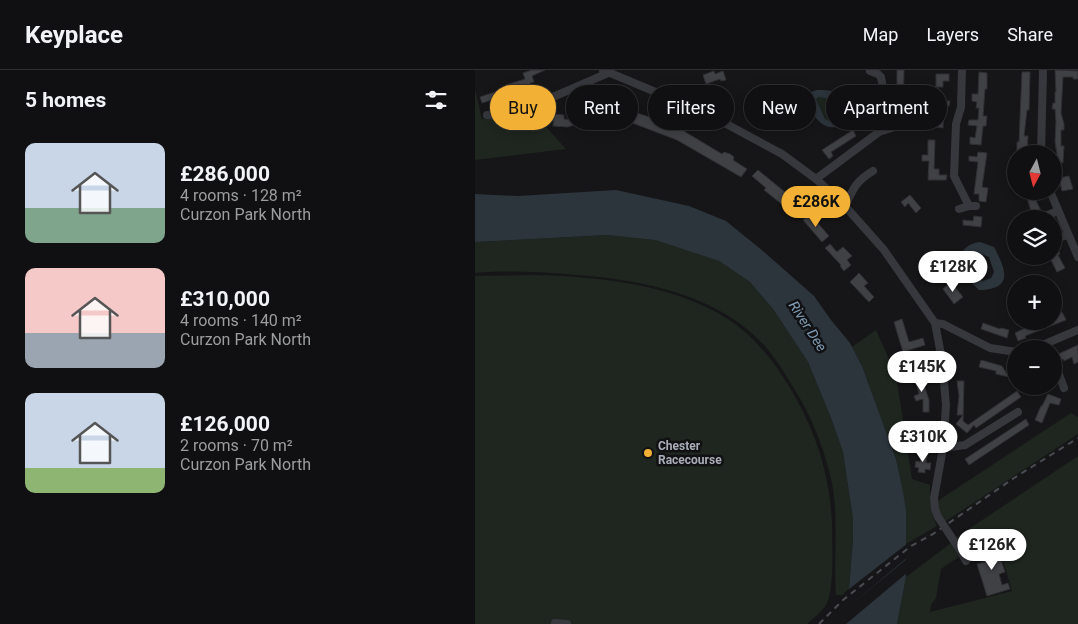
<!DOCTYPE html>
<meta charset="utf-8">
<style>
body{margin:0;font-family:Roboto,sans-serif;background:#19191b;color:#f1f3f6;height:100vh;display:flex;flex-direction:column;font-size:19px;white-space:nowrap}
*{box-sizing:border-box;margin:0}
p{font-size:16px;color:#9c9d9f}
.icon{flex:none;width:28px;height:28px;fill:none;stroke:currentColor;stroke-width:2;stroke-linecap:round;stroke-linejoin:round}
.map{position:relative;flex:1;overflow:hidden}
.side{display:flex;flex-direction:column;background:#101012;width:475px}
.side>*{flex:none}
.banner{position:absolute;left:15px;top:15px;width:475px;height:45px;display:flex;gap:10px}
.needle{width:32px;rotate:187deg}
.buttons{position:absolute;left:532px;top:75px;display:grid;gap:10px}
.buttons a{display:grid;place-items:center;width:55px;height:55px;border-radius:50%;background:#101012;box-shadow:0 2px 12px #0003,0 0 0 1px #303032;font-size:25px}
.price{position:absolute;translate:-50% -42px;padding:0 11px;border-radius:18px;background:#fff;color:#222;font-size:16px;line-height:32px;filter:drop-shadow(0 1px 2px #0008)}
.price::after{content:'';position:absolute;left:50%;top:30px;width:15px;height:11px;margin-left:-8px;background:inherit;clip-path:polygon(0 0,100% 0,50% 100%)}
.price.on{background:#f2b134;color:#111}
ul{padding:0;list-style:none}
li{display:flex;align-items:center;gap:15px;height:125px;padding:0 25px}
li span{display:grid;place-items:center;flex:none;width:140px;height:100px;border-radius:10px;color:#555}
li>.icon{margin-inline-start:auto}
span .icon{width:60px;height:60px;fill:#fffc;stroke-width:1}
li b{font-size:21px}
h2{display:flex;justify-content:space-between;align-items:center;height:60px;padding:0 25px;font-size:21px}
.tag{padding:0 18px;border-radius:22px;background:#101012;box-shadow:0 2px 12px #0003,0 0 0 1px #303032;font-size:18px;line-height:45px}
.tag.on{background:#f2b134;color:#111}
header{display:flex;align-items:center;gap:30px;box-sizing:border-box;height:70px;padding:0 25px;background:#101012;border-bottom:1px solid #303032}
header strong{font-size:24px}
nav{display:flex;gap:28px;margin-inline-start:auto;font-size:18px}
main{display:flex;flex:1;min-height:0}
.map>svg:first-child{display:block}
.green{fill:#1e261f}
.water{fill:#2c353c;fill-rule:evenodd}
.pier{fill:#161618}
.building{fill:#404145;stroke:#303034}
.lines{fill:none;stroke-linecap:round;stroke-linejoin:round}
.minor{stroke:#37383d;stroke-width:8}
.rail{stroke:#4a4c52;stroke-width:2;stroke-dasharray:6 5;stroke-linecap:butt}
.minor-bridge{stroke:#37383d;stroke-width:8}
.poi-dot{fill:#f2b134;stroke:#111113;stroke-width:2}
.labels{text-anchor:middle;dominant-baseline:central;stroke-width:5;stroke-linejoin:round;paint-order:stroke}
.poi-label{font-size:12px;font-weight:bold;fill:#a8adb8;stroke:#111113;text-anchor:start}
.water-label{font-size:14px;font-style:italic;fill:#7f9bb3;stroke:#111113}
</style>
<header>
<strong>Keyplace</strong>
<nav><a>Map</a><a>Layers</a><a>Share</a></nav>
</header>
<main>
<section class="side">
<h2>5 homes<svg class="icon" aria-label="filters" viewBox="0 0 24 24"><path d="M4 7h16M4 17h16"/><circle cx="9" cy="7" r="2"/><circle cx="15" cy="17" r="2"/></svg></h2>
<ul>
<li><span style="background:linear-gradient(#c9d6e8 65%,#7fa58c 0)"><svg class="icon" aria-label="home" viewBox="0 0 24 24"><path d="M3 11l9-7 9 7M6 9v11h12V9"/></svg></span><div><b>£286,000</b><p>4 rooms · 128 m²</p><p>Curzon Park North</p></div></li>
<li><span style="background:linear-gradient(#f6c9c9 65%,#9aa5b1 0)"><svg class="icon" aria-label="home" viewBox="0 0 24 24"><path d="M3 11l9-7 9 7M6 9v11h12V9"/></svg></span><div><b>£310,000</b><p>4 rooms · 140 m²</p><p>Curzon Park North</p></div></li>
<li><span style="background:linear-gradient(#c9d6e8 75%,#8fb573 0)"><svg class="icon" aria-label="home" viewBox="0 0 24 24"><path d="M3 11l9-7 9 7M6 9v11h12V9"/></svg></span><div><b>£126,000</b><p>2 rooms · 70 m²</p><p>Curzon Park North</p></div></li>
</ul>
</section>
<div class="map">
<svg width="603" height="554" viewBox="0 0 603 554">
<rect width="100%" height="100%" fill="#161618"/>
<path class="green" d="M0,19L7,49H28L56,40L91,79L0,90Z
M344,27L364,31L368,33V38L361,48L355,51L350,49L341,29Z
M133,165L180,170L244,191L275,212L298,239L333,292L356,348L368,382L378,449V469L374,519L369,525H361C358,485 365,443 355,404C347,373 335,343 318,317C309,302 301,289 290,276C244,225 168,210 102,205C69,202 34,200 0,203V172Z
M57,205C123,206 209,215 263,256C288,276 307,303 322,330C343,368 355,409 357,453C357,472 360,519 351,535C347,542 338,548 332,554H0V206Z
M401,260L421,305L437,409L455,415C455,429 455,443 462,456L431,474V440L421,389L387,296L377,277Z
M596,343L603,347V364L468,453L461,432Z
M603,386V554H422L431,507L476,473L485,486L466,499L461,528L456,535L455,542L537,521L520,463L491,483L479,469Z"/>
<path class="water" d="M342,20C356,20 367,21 375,33L373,42L367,46L362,57C344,60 331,39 336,22ZM344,27L364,31L368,33V38L355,51L350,49L341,29Z
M141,120L214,136L251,151L288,181L339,226L356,250L375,273L387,296L421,389L428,422L431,440V507L422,554H366V542L374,519L378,469V449L368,382L356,348L333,292L298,239L275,212L244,191L180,170L132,165L0,172V124L43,126Z
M505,172L519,177C531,200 539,219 504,220C488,206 473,177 505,172ZM504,183L514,187L519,202L516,208L508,211L502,208L495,199L496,187Z"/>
<path class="pier" d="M433,473V487L373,537L433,488V502L371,554H363V542L369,523Z"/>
<path class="building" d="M57,0H70L57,6L59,12L55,13L56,16L47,19L46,16L37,19L39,23L20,30V29L7,33L5,27L32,18L31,15L50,9L48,3Z
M422,0H429L428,45H422Z
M580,0L603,1V9H598V7H588L586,43L589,54V60H586V76H589L588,93L585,92L586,103H580L582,84L580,72L581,52L580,39H577L578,33H580V22H581Z
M239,1L240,4L248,1L251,10L246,11L245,9L231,14L228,5Z
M504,2L512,3V19H510L508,46H512L511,56H508L506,75L495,74V67L500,68L502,56L493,55L494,50H503L504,38H501L502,32L497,31V24H503Z
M547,2H555L554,40H552L549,66H553L552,84L542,83V72H544Z
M461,4H474V11H468V17H461Z
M458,26H468V31H475L474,36L469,35L468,58L460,57L461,35H457Z
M142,27L151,30L149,39L181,49L185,39L189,40L184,52L207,60L247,84L249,82L255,84L259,87L258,90L272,99L266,107L202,70L147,49V47L137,43Z
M289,31L321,49L317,55L293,40L289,46L283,43Z
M111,32L114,45L118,44L119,49L93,57L78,56L79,44L89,45V49L99,50L97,41L105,39L104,34Z
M378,60L381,66L356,82L358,86L354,89L347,80Z
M453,70H460L459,99H464V105H472L471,110H453L454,91H447V85H453Z
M503,82L512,83L507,117L513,118L511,132L504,131V124H499L503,92L494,91V86L502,87Z
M283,100L316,127L309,136L289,120L291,118L277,106Z
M594,106L598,119L587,121L584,108Z
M557,122L566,141L557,145L551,124Z
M435,125L446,138L441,143L433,133L430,137L426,132Z
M335,144L354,166L347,172L328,150Z
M499,146L507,147L506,157L488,155V150L498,151Z
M355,174L362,182L368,177L377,186L372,190L376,195L369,201L365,196L366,195L350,178Z
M579,174H580L585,184L583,185L590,198L582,202L574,186H579Z
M384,203L393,213L389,216L399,227L394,232L375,212Z
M476,212L488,227L479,234L468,219Z
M587,242L591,250L550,266L551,268L543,271L540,263L564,251H579V245Z
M427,249L434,272L448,268L450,275L428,282L419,252Z
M508,253L525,259L526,258L534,260L532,268L506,259Z
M603,275V292L599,294L597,287L589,291L588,289L585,290L582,286H579Z
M506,290L527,296L534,307L521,304V301L504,297Z
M445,303L454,330V342H448V329L441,331L439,326L444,324L439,305Z
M482,311H489L488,351L493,355L542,321L546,327L501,358L499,355L492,363L481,354L488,345H482L484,326Z
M573,324L586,329L584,335L575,333L567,353L560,350L566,336H567Z
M551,349L554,355L494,395L490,389Z
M448,379L453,380L451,393H456L455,400L450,399V403L443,402L444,398L440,397L441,391L445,392Z
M521,474L530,502L524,504L527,515L533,513L535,519L512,526L502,494L509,492L505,478Z"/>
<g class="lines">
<path class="minor" d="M128,0L231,43L307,84L341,109L370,136L409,180L460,253L467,290L471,335L468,378L459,428L460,439L463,447
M487,0L486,37L481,54L479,106L494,136
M12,45L26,46L55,37L133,3
M404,62L420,57H436
M566,84L568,0
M341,109L404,62L411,46V35L406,7L403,4L395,1
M575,121L603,187
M370,136C378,119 381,111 398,101
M484,139L494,136H501
M568,149L570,146L583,141
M579,169L593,165
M460,253L468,254L515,278L541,282
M558,279L603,260
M579,291L589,318
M468,378L490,375L543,342
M485,480L491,491
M80,553L92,554"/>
<path class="rail" d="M344,554L368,530L436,476L458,464L539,408L603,368"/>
<path class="minor-bridge" d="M463,447L485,480"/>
</g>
<circle class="poi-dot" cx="173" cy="383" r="5"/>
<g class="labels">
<g class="poi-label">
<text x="183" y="376">Chester<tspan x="183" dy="14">Racecourse</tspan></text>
</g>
<g class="water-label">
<text transform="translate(333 256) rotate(57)">River Dee</text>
</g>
</g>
</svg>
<div class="buttons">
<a><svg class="needle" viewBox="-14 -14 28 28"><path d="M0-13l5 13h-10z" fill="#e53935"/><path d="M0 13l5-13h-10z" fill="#9c9d9f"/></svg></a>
<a><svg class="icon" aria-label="layers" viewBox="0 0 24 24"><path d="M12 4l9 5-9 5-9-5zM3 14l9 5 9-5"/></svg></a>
<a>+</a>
<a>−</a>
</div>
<b class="price on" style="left:341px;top:158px">£286K</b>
<b class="price" style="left:478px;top:223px">£128K</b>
<b class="price" style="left:447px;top:323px">£145K</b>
<b class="price" style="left:448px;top:393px">£310K</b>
<b class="price" style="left:517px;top:501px">£126K</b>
<div class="banner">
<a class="tag on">Buy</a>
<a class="tag">Rent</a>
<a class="tag">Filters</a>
<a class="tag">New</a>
<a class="tag">Apartment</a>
</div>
</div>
</main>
